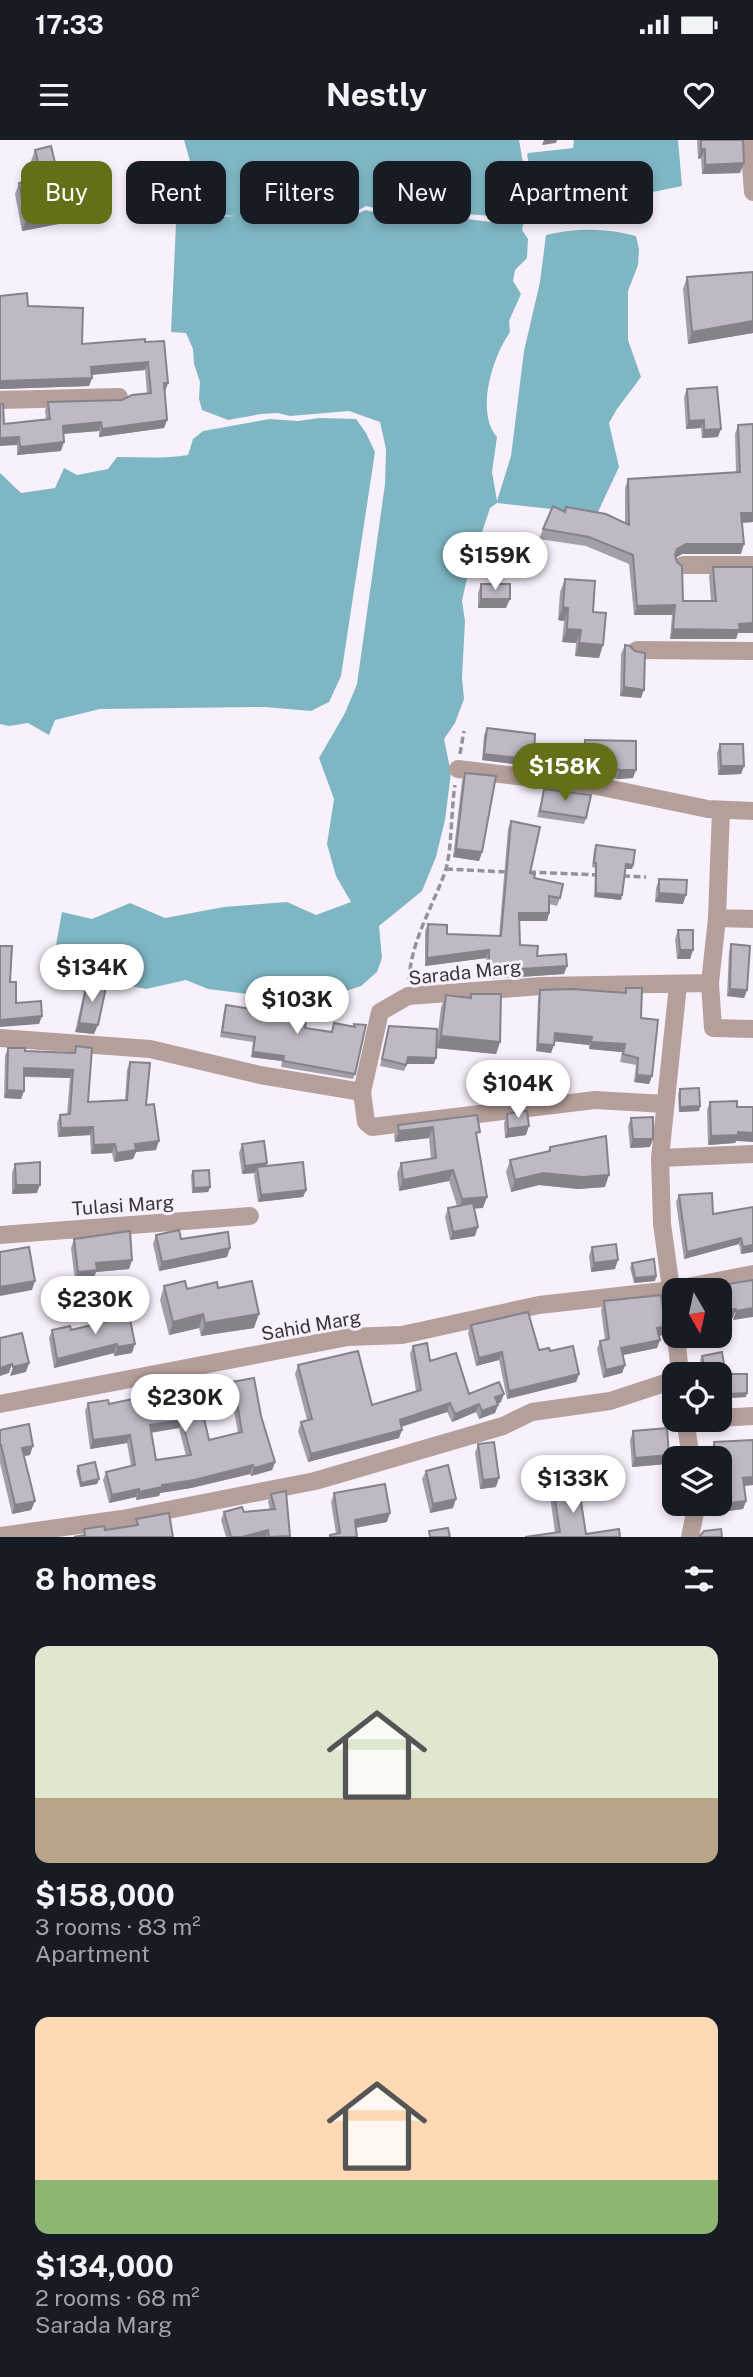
<!DOCTYPE html>
<meta charset="utf-8">
<style>
body{margin:0;font-family:"Public Sans",sans-serif;background:#20242c;color:#f1f3f6;height:100vh;display:flex;flex-direction:column;font-size:26px;white-space:nowrap}
*{box-sizing:border-box;margin:0}
p{font-size:23px;color:#9ea1a6}
.icon{flex:none;width:38px;height:38px;fill:none;stroke:currentColor;stroke-width:2;stroke-linecap:round;stroke-linejoin:round}
.map{position:relative;height:1397px;overflow:hidden}
.details{display:flex;flex-direction:column;background:#171b24;flex:1}
.details>*{flex:none}
.hud{position:absolute;left:21px;top:21px;width:712px;height:63px;display:flex;gap:14px}
.needle{width:46px;rotate:171deg}
.tools{position:absolute;left:662px;top:1138px;display:grid;gap:14px}
.tools a{display:grid;place-items:center;width:70px;height:70px;border-radius:14px;background:#171b24;box-shadow:0 4px 10px #0003;font-size:35px}
.price{position:absolute;translate:-50% -60px;padding:0 16px;border-radius:24px;background:#fff;color:#222;font-size:23px;line-height:46px;filter:drop-shadow(0 2px 4px #0008)}
.price::after{content:'';position:absolute;left:50%;top:42px;width:21px;height:16px;margin-left:-10px;background:inherit;clip-path:polygon(0 0,100% 0,50% 100%)}
.price.active{background:#646f17;color:#fff}
ul{padding:0;list-style:none}
li{display:grid;align-content:center;gap:14px;height:371px;padding:0 35px}
li span{display:grid;place-items:center;height:217px;border-radius:14px;color:#555}
li>.icon{margin-inline-start:auto}
span .icon{width:126px;height:126px;fill:#fffc;stroke-width:1}
li b{font-size:30px}
h2{display:flex;justify-content:space-between;align-items:center;height:84px;padding:0 35px;font-size:30px}
.pill{padding:0 24px;border-radius:14px;background:#171b24;box-shadow:0 4px 10px #0003;font-size:24px;line-height:63px}
.pill.active{background:#646f17;color:#fff}
.status{display:flex;justify-content:space-between;align-items:center;height:49px;padding:0 35px;background:#171b24;direction:ltr}
.status svg{height:19px;fill:currentColor}
header{display:flex;justify-content:space-between;align-items:center;height:91px;padding:0 35px;background:#171b24;font-size:32px;font-weight:700}
.map>svg:first-child{display:block}
.water{fill:#7fb6c4;fill-rule:evenodd}
.lines{fill:none;stroke-linecap:round;stroke-linejoin:round}
.path{stroke:#97929a;stroke-width:3.5;stroke-dasharray:7 3.5;stroke-linecap:butt}
.minor{stroke:#b59f9b;stroke-width:18}
.wall{fill:#a39fa9;fill-rule:evenodd}
.shaded-wall{fill:#85828a}
.building{fill:#beb9c5;stroke:#85828a;stroke-width:2;fill-rule:evenodd}
.labels{text-anchor:middle;dominant-baseline:central;stroke-width:6;stroke-linejoin:round;paint-order:stroke}
.street-label{font-size:19px;fill:#383539;stroke:#f8f1fc}
</style>
<div class="status"><b>17:33</b><svg viewBox="0 0 49 12"><path d="M0 12V9h3v3zM5 12V6h3v6zM10 12V3h3v9zM15 12V0h3v12zM26 1h20v11H26zM47 4h2v5h-2z"/></svg></div>
<header><svg class="icon" aria-label="menu" viewBox="0 0 24 24"><path d="M4 6h16M4 12h16M4 18h16"/></svg>Nestly<svg class="icon" aria-label="heart" viewBox="0 0 24 24"><path d="M12 20l-8-8c-3-5 5-10 8-4 3-6 11-1 8 4z"/></svg></header>
<div class="map">
<svg width="753" height="1397" viewBox="0 0 753 1397">
<rect width="100%" height="100%" fill="#f8f1fc"/>
<path class="water" d="M184,0H519L529,57L522,90L528,99L527,118L515,130L513,141L521,154L509,181L510,192C493,216 475,272 497,297L492,332L497,361L511,316L524,211L540,142L546,95C577,88 605,88 636,96L639,109L638,125L628,151V200L641,237L617,269L609,283L619,327L597,374L497,363L490,368L467,438L462,461L465,481L462,538L464,559L455,583L444,599L451,633L445,680L436,717L422,751L379,786L382,818L377,832L361,846L343,852L273,849L248,854L208,849L186,840L146,849L75,836L53,821L62,772L92,779L130,763L165,778L224,767L287,762L316,775L351,762L336,736L327,704L334,659L319,618L345,573L357,544L385,344L386,309L380,282L349,271L290,276L278,273L261,274L228,280L202,270L199,259L200,242L194,224L193,209L186,193L171,192L176,84L198,78L236,76L205,74ZM366,66L394,72L454,73L518,78L491,82L435,75L399,77L365,70L350,78L240,76C280,65 329,89 366,66Z
M574,0H678L682,46L648,53L649,81L620,69L540,67L527,15L528,13L573,8Z
M320,278L356,279L366,293L375,312L341,536L329,562L311,571L265,567L100,569L55,580L49,595L28,583L9,586L0,584V333L21,353L55,348L64,328L77,335L108,329L117,317C141,317 164,319 188,315L193,299L203,291L270,279L298,281Z"/>
<g class="lines">
<path class="path" d="M460,614L464,591
M446,729L507,732
M529,732L598,735
M623,736L646,737
M409,840C411,801 432,768 445,732C452,712 451,669 455,645"/>
<path class="minor" d="M749,0L753,52
M0,260L119,257
M683,425H753
M637,510L753,511
M458,629L592,645L708,669L753,671
M717,778L721,670
M753,779L717,778L710,843L713,888L753,889
M0,898L150,909L260,935L362,952
M665,964L595,960L372,987L366,982L362,952L380,872L408,856L542,846L710,843
M660,1018L753,1014
M0,1095L250,1076
M674,1170L662,1084L660,1018L678,845
M676,1195L680,1234
M0,1264L348,1197L402,1195L539,1165L672,1150L753,1134
M719,1278L753,1276
M685,1279L691,1318
M0,1396L122,1379L315,1341L503,1286L532,1272L610,1261L674,1240
M690,1397L697,1363"/>
</g>
<path class="wall" d="M697,0H743L740,33L702,34L701,18L698,19Z
M35,10L58,35L78,69L74,81L22,91L15,54L19,43L35,40L31,21Z
M753,132V193L688,204L683,149L687,137Z
M0,156L28,166L82,204L145,202L168,243L165,251H164L167,280L164,288L99,297V291L63,294L61,311L17,315V305L4,284L46,279L45,270L48,262L122,260L147,253L145,230L92,235V238L89,246L0,249Z
M687,249L718,297L702,298L701,288L686,289L684,257Z
M753,284V382L742,383L741,414H682L676,417L683,461H711L709,436L713,427L738,493L736,499H670L672,475H634L629,424L586,406L539,399L543,389L564,372L566,367L625,383V348L628,339L736,332L735,294L738,285Z
M565,439L593,472L599,518L575,516L576,503L562,502L564,481L558,480L560,452Z
M481,444L506,468H478V453Z
M625,505L641,558L620,556L621,514Z
M487,588L531,626L482,620L484,595Z
M585,600L633,638L617,639L581,632L582,609Z
M720,604L744,626L741,634L718,635L717,613Z
M465,633L482,712L479,721L453,717L462,641Z
M544,649L586,678L584,684L537,677Z
M511,681L530,733L560,758L557,766L549,764V773L547,781H519L520,805L564,834L487,839L486,818L425,826V791L428,784L447,794L499,796L508,689Z
M596,705L633,725L632,729H626L622,755L621,760L594,757L595,728L592,727L594,710Z
M659,739L683,764L655,762L656,748Z
M678,790L693,810L690,819H677L675,799Z
M731,804L747,850L744,858L727,856L729,812Z
M87,843L94,894L75,892L84,852Z
M626,848L641,878L652,936L649,944L634,942L636,925L620,922L622,912L589,909V905L554,901L551,913L536,911L538,858L540,850L624,853Z
M471,854L500,902L496,914L436,908L441,867L446,855L470,858Z
M273,858L305,888L331,892L334,883L354,886V884L355,934L353,939L281,927L282,921L251,917L253,902L220,897L224,871L226,865L269,872Z
M389,886L434,924H407L404,931L380,926Z
M76,906L88,962L125,960L127,930L130,922L146,965L156,1010L136,1012L133,1019L114,1022L112,1013L91,1014L90,995L58,997L57,983L60,975L67,974L70,938L24,937V951L21,959L4,958L5,916L8,908L25,911L73,913Z
M680,949L700,966L699,971L679,972L678,954Z
M710,962L736,1001L735,1003L708,1005L707,970Z
M507,974L526,995L505,998L504,983Z
M477,975V999L483,1068H474L475,1096L450,1100L445,1077L448,1068L457,1066L449,1041L399,1051L397,1033L401,1023L431,1019L429,998L395,1002L394,996L398,985Z
M631,978L653,999L650,1007L630,1008L628,986Z
M242,1004L266,1026L306,1050L303,1057L258,1062L254,1035L255,1033L242,1034L239,1013Z
M550,1007L605,1047L578,1049L539,1045L511,1052L506,1032L510,1020L548,1011Z
M15,1024L37,1053L12,1054V1033Z
M193,1031L210,1047L208,1052L192,1053L191,1035Z
M679,1055L713,1074L753,1067V1112L741,1114L739,1104L684,1119L676,1062Z
M156,1095L181,1099L230,1108L227,1117L159,1131L153,1104Z
M74,1099L132,1120L129,1129L96,1132L93,1139L75,1141L71,1108Z
M592,1107L615,1129L591,1132L589,1116Z
M632,1123L656,1136L655,1141L634,1143L630,1128Z
M164,1146L187,1149L218,1148L254,1188L201,1196L199,1188L169,1195L160,1160Z
M604,1161L666,1186L663,1195L659,1196L657,1208L623,1215L625,1225L622,1233L603,1238L597,1209L600,1201L605,1200L601,1170Z
M111,1172L132,1213L114,1216V1213L54,1228L49,1198L52,1190H71L108,1181Z
M471,1185L539,1210L550,1211L579,1234L576,1242L507,1259L499,1220L476,1226L468,1193Z
M413,1206L469,1254L501,1262L498,1264V1265L495,1273L479,1279L476,1272L452,1282L447,1272L401,1287L399,1298L308,1322L298,1291L301,1282L307,1280L295,1234L298,1225L372,1265L416,1251L410,1214Z
M702,1216L724,1234L719,1235V1234H703L700,1220Z
M730,1234L746,1257L729,1258L728,1239Z
M195,1244L215,1245L261,1276L275,1322L272,1330L251,1336L250,1334L191,1348L160,1353L159,1356L136,1360V1357L109,1363L103,1340L106,1332L131,1326L127,1303L90,1309L85,1271L88,1263L109,1264L194,1247ZM234,1271L238,1293L209,1300L204,1277ZM179,1288L186,1316L156,1320L151,1293Z
M0,1290L30,1315L24,1316L35,1361L31,1370L12,1374L0,1323Z
M633,1291L669,1315L666,1324L632,1327L630,1300Z
M753,1300V1345L744,1346L746,1361L743,1369L706,1374L708,1363H719V1318H712L711,1310L714,1302Z
M478,1304L496,1347L480,1349L475,1313Z
M78,1326L99,1339L97,1344L80,1347L76,1331Z
M426,1331L453,1368L430,1373L422,1339Z
M553,1347L586,1394L555,1393L550,1356Z
M334,1353L387,1382L356,1388L357,1397H329L330,1395L336,1394L331,1362Z
M271,1354L290,1397H226L221,1380L224,1372H244L270,1370L268,1362Z"/>
<path class="shaded-wall" d="M544,0H557L556,3L542,5Z
M701,9H705L701,18L698,19Z
M744,23L740,33L702,34L705,25Z
M78,69L74,81L22,91L26,79Z
M753,181V193L688,204L692,192Z
M148,222L145,230L88,235L91,227Z
M92,238L89,246L0,249V242L2,241Z
M164,243H168L165,251L161,252Z
M167,280L164,288L99,297L102,289Z
M704,280L701,288L686,289L689,281Z
M101,282L99,291L60,294L63,286Z
M721,289L718,297L702,298L704,290Z
M19,297L17,305L0,306V298Z
M64,302L61,311L17,315L20,307Z
M741,373H753V382L737,383Z
M686,404H744L741,414H682L674,419L677,409Z
M481,459H510L506,468H478Z
M675,465L672,475H634L637,466Z
M563,467L568,468L564,481L558,480Z
M753,483V493H738L736,499H670L673,489Z
M567,489L581,490L576,503L562,502Z
M579,503L603,505L599,518L575,516Z
M624,547L644,550L641,558L620,556Z
M484,614L534,620L531,626L482,620Z
M721,626H744L741,634L718,635Z
M620,630H636L633,638L617,639Z
M456,709L482,712L479,721L453,717Z
M626,724L633,725L632,729H624Z
M596,753L622,755L621,760L594,757Z
M659,753L686,755L683,764L655,762Z
M519,773H549L547,781H516Z
M489,810L486,818L425,826L427,818Z
M680,810H693L690,819H677Z
M567,826L564,834L487,839L489,831Z
M730,849L747,850L744,858L727,856Z
M42,876L39,884L0,887V880Z
M79,883L98,885L94,894L75,892Z
M555,893L592,897L589,905L552,901Z
M441,896L500,902L496,914L436,908Z
M591,902L625,904L622,912L589,909Z
M538,904L554,905L551,913L536,911Z
M253,912L284,916L282,921L251,917Z
M408,917L436,918L434,924H406Z
M24,928L73,930L70,938L21,936Z
M637,935L652,936L649,944L634,942Z
M7,950L24,951L21,959L4,958Z
M700,966L699,971L679,972L680,967Z
M529,986L526,995L505,998L508,989Z
M93,987L90,995L58,997L61,988Z
M433,987L429,998L395,1002L399,991Z
M738,992L753,993V1002L736,1001L735,1003L708,1005L711,996Z
M633,999H653L650,1007L630,1008Z
M159,1001L156,1010L136,1012L133,1019L114,1022L117,1013L135,1004Z
M115,1004L112,1013L91,1014L94,1005Z
M267,1023L264,1031L257,1027L255,1033L242,1034L245,1026Z
M453,1030L449,1041L399,1051L403,1040Z
M543,1033L609,1035L605,1047L578,1049L539,1045L511,1052L515,1040Z
M16,1045H40L37,1053L12,1054Z
M210,1047L208,1052L192,1053L194,1048Z
M306,1050L303,1057L258,1062L261,1055Z
M487,1057L483,1068L459,1070L462,1059Z
M478,1087L475,1096L450,1100L453,1092Z
M741,1098L739,1104L684,1119L687,1112Z
M753,1105V1112L741,1114L743,1107Z
M230,1108L227,1117L159,1131L162,1122Z
M132,1120L129,1129L96,1132L93,1139L75,1141L78,1132L96,1123Z
M618,1120L615,1129L591,1132L594,1123Z
M656,1136L655,1141L634,1143L635,1138Z
M35,1141L32,1150L0,1156V1147Z
M753,1168V1177L733,1180L736,1171Z
M736,1169L733,1178L719,1180V1172Z
M203,1174L199,1188L169,1195L173,1182Z
M259,1174L254,1188L201,1196L205,1183Z
M666,1186L663,1195L654,1196L657,1188Z
M660,1200L657,1208L618,1216L621,1208Z
M117,1204L114,1213L54,1228L57,1219Z
M135,1204L132,1213L114,1216L118,1207Z
M502,1212L499,1220L476,1226L479,1218Z
M29,1223L26,1232L10,1236L13,1227Z
M12,1224L9,1233L0,1236V1228Z
M625,1225L622,1233L603,1238L606,1230Z
M725,1230L724,1234L719,1235V1234H706Z
M579,1234L576,1242L507,1259L509,1251Z
M747,1253L746,1257L729,1258L730,1254Z
M504,1254L501,1262L492,1266L495,1257Z
M237,1262L234,1271L199,1278L202,1270Z
M450,1263L447,1272L397,1288L400,1280Z
M479,1264L476,1272L452,1282L455,1274Z
M498,1265L495,1273L479,1279L482,1271Z
M182,1280L179,1288L147,1293L150,1285Z
M402,1290L399,1298L308,1322L311,1314Z
M130,1295L127,1303L90,1309L93,1300Z
M33,1306L30,1315L19,1317L22,1308Z
M669,1315L666,1324L632,1327L635,1318Z
M275,1322L272,1330L251,1336L254,1328Z
M253,1325L250,1334L191,1348L160,1353L159,1356L136,1360L139,1352L162,1345Z
M753,1337V1345L740,1346L743,1338Z
M499,1338L496,1347L480,1349L483,1340Z
M99,1339L97,1344L80,1347L81,1343Z
M139,1349L136,1357L109,1363L112,1355Z
M456,1359L453,1368L430,1373L433,1364Z
M35,1361L31,1370L12,1374L15,1365Z
M746,1361L743,1369L706,1374L709,1365Z
M390,1373L387,1382L352,1388L355,1380Z
M268,1390L266,1397H242Z"/>
<path class="building" d="M701,0H743L744,23L705,25V9H701Z
M51,6L58,35L71,33L78,69L26,79L19,43L42,38L35,10Z
M753,132V181L692,192L687,137Z
M27,153L28,166L83,168L82,204L145,199V202L164,201L168,243H164L167,280L102,289L101,282L63,286L64,302L20,307L19,297L0,298V264H3L4,284L50,279L48,262L122,260L132,255L151,253L148,222L91,227L92,238L2,241L0,242V156Z
M717,247L721,289L704,290V280L689,281L687,249Z
M753,284V373H741L744,404H686L677,409L675,415L677,422L682,426L683,461H716L713,427H753V483L739,484L740,490H736L673,489L675,465L637,466L633,415L589,397L543,389L553,366L565,372L566,367L606,374L629,385L628,339L740,332L738,285Z
M565,439L595,441L593,472L606,473L603,505L579,503L581,490L567,489L568,468L563,467Z
M481,444H510V459H481Z
M625,505L630,506L635,511L645,513L644,550L624,547Z
M487,588L535,594L534,620L484,614Z
M585,600L636,601V630H620L584,623Z
M720,604H743L744,626H721Z
M465,633L496,636L482,712L456,709Z
M544,649L591,655L586,678L540,671Z
M511,681L540,687L530,733L535,734L534,738L563,744L560,758L549,756V773H519L520,805L538,806L537,816L566,814L567,826L489,831V810L427,818L428,784L447,785V794L501,796Z
M596,705L635,710L633,725L626,724L622,755L596,753V723H594Z
M659,739L687,740L686,755L659,753Z
M678,790H693V810H680Z
M731,804L750,806L747,850L730,849Z
M0,806H12L10,842H16V863L41,861L42,876L0,880Z
M87,843L106,847L98,885L79,883Z
M626,848H642L641,878L658,880L652,936L637,935L638,918L623,914L625,904L591,902L592,897L555,893L554,905L538,904L540,850L572,849L626,853Z
M471,854H501L500,902L441,896L446,855L471,858Z
M273,858L308,866L305,888L332,892L334,883L355,887L354,884L366,885L355,934L283,921L284,916L253,912L255,897L222,892L226,865L270,872Z
M389,886L437,889L436,918L408,917L406,925L382,919Z
M76,906L92,908L88,962L127,960L130,922L150,923L146,965L154,964L159,1001L135,1004L136,1010L117,1013L115,1004L94,1005L93,987L61,988L60,975L70,974L73,930L24,928V951L7,950L8,908H25V911L75,913Z
M699,948L700,966L680,967V949Z
M737,961V967H753V993L738,992V995L711,996L710,962Z
M527,971L529,986L508,989L507,974Z
M477,975L480,992L476,993L487,1057L462,1059L453,1030L403,1040L401,1023L436,1018L433,987L399,991L398,985Z
M653,977V999H633L631,978Z
M606,996L609,1035L582,1037L543,1033L515,1040L510,1020L550,1011V1007Z
M264,1001L267,1023L245,1026L242,1004Z
M40,1022V1045H16L15,1024Z
M303,1022L306,1050L261,1055L257,1027Z
M209,1030L210,1047L194,1048L193,1031Z
M712,1053L713,1074L753,1067V1105L743,1107L741,1098L687,1112L679,1055Z
M473,1063L478,1087L453,1092L448,1068Z
M179,1090L181,1099L228,1092L230,1108L162,1122L156,1095Z
M130,1091L132,1120L96,1123L97,1130L78,1132L74,1099Z
M616,1104L618,1120L594,1123L592,1107Z
M29,1107L35,1141L0,1147V1112Z
M654,1119L656,1136L635,1138L632,1123Z
M753,1140V1168L736,1171V1169L719,1172V1150H691Z
M185,1141L187,1149L217,1142L218,1148L252,1141L259,1174L205,1183L203,1174L173,1182L164,1146Z
M661,1155L666,1186L657,1188L660,1200L621,1208L625,1225L606,1230L600,1201L609,1199L604,1161Z
M128,1169L135,1204L118,1207L117,1204L57,1219L52,1190L70,1186L71,1190L113,1180L111,1172Z
M528,1172L539,1210L549,1208L550,1211L573,1206L579,1234L509,1251L502,1212L479,1218L471,1185Z
M22,1193L29,1223L13,1227L12,1224L0,1228V1198Z
M427,1203L430,1221L456,1213L469,1254L499,1242L504,1254L495,1257L498,1265L482,1271L479,1264L455,1274L450,1263L400,1280L402,1290L311,1314L301,1282L312,1279L298,1225L358,1211L372,1265L421,1250L413,1206Z
M722,1212L725,1230L706,1234L702,1216Z
M730,1234H747V1253L730,1254Z
M254,1238L261,1276L275,1322L254,1328L253,1325L194,1340L162,1345V1347L139,1352V1349L112,1355L106,1332L135,1325L130,1295L93,1300L88,1263L108,1260L109,1264L195,1246V1244L214,1240L215,1245ZM237,1262L242,1292L209,1300L202,1270ZM182,1280L191,1315L156,1320L150,1285Z
M29,1284L33,1306L22,1308L35,1361L15,1365L1,1305H0V1290Z
M667,1288L669,1315L635,1318L633,1291Z
M753,1300V1337L743,1338L746,1361L709,1365L710,1363H719V1318H716L714,1302Z
M494,1302L499,1338L483,1340L478,1304Z
M95,1322L99,1339L81,1343L78,1326Z
M448,1325L456,1359L433,1364L426,1331Z
M578,1343L586,1394L619,1389L620,1397H525L560,1392L553,1347Z
M385,1344L390,1373L355,1380L357,1397H330V1395L340,1393L334,1353Z
M286,1351L290,1396L269,1397L268,1390L242,1397H231L224,1372L242,1367L244,1372L275,1369L271,1354Z
M169,1373L173,1397H74L85,1395L84,1389L104,1386L105,1390L138,1385L136,1379Z
M448,1388L450,1397H430L429,1391Z
M721,1389L722,1397H699L704,1391Z"/>
<g class="labels">
<g class="street-label">
<text transform="translate(465 832) rotate(-6)">Sarada Marg</text>
<text transform="translate(123 1065) rotate(-4)">Tulasi Marg</text>
<text transform="translate(311 1185) rotate(-10)">Sahid Marg</text>
</g>
</g>
</svg>
<div class="tools">
<a><svg class="needle" viewBox="-14 -14 28 28"><path d="M0-13l5 13h-10z" fill="#e53935"/><path d="M0 13l5-13h-10z" fill="#9ea1a6"/></svg></a>
<a><svg class="icon" aria-label="locate" viewBox="0 0 24 24"><circle cx="12" cy="12" r="6"/><path d="M12 2v4M12 18v4M2 12h4M18 12h4"/></svg></a>
<a><svg class="icon" aria-label="layers" viewBox="0 0 24 24"><path d="M12 4l9 5-9 5-9-5zM3 14l9 5 9-5"/></svg></a>
</div>
<b class="price" style="left:495px;top:452px">$159K</b>
<b class="price active" style="left:565px;top:663px">$158K</b>
<b class="price" style="left:92px;top:864px">$134K</b>
<b class="price" style="left:297px;top:896px">$103K</b>
<b class="price" style="left:518px;top:980px">$104K</b>
<b class="price" style="left:95px;top:1196px">$230K</b>
<b class="price" style="left:185px;top:1294px">$230K</b>
<b class="price" style="left:573px;top:1375px">$133K</b>
<div class="hud">
<a class="pill active">Buy</a>
<a class="pill">Rent</a>
<a class="pill">Filters</a>
<a class="pill">New</a>
<a class="pill">Apartment</a>
</div>
</div>
<section class="details">
<h2>8 homes<svg class="icon" aria-label="filters" viewBox="0 0 24 24"><path d="M4 7h16M4 17h16"/><circle cx="9" cy="7" r="2"/><circle cx="15" cy="17" r="2"/></svg></h2>
<ul>
<li><span style="background:linear-gradient(#dfe7d0 70%,#b9a48a 0)"><svg class="icon" aria-label="home" viewBox="0 0 24 24"><path d="M3 11l9-7 9 7M6 9v11h12V9"/></svg></span><div><b>$158,000</b><p>3 rooms · 83 m²</p><p>Apartment</p></div></li>
<li><span style="background:linear-gradient(#ffd9b3 75%,#8fb573 0)"><svg class="icon" aria-label="home" viewBox="0 0 24 24"><path d="M3 11l9-7 9 7M6 9v11h12V9"/></svg></span><div><b>$134,000</b><p>2 rooms · 68 m²</p><p>Sarada Marg</p></div></li>
</ul>
</section>
